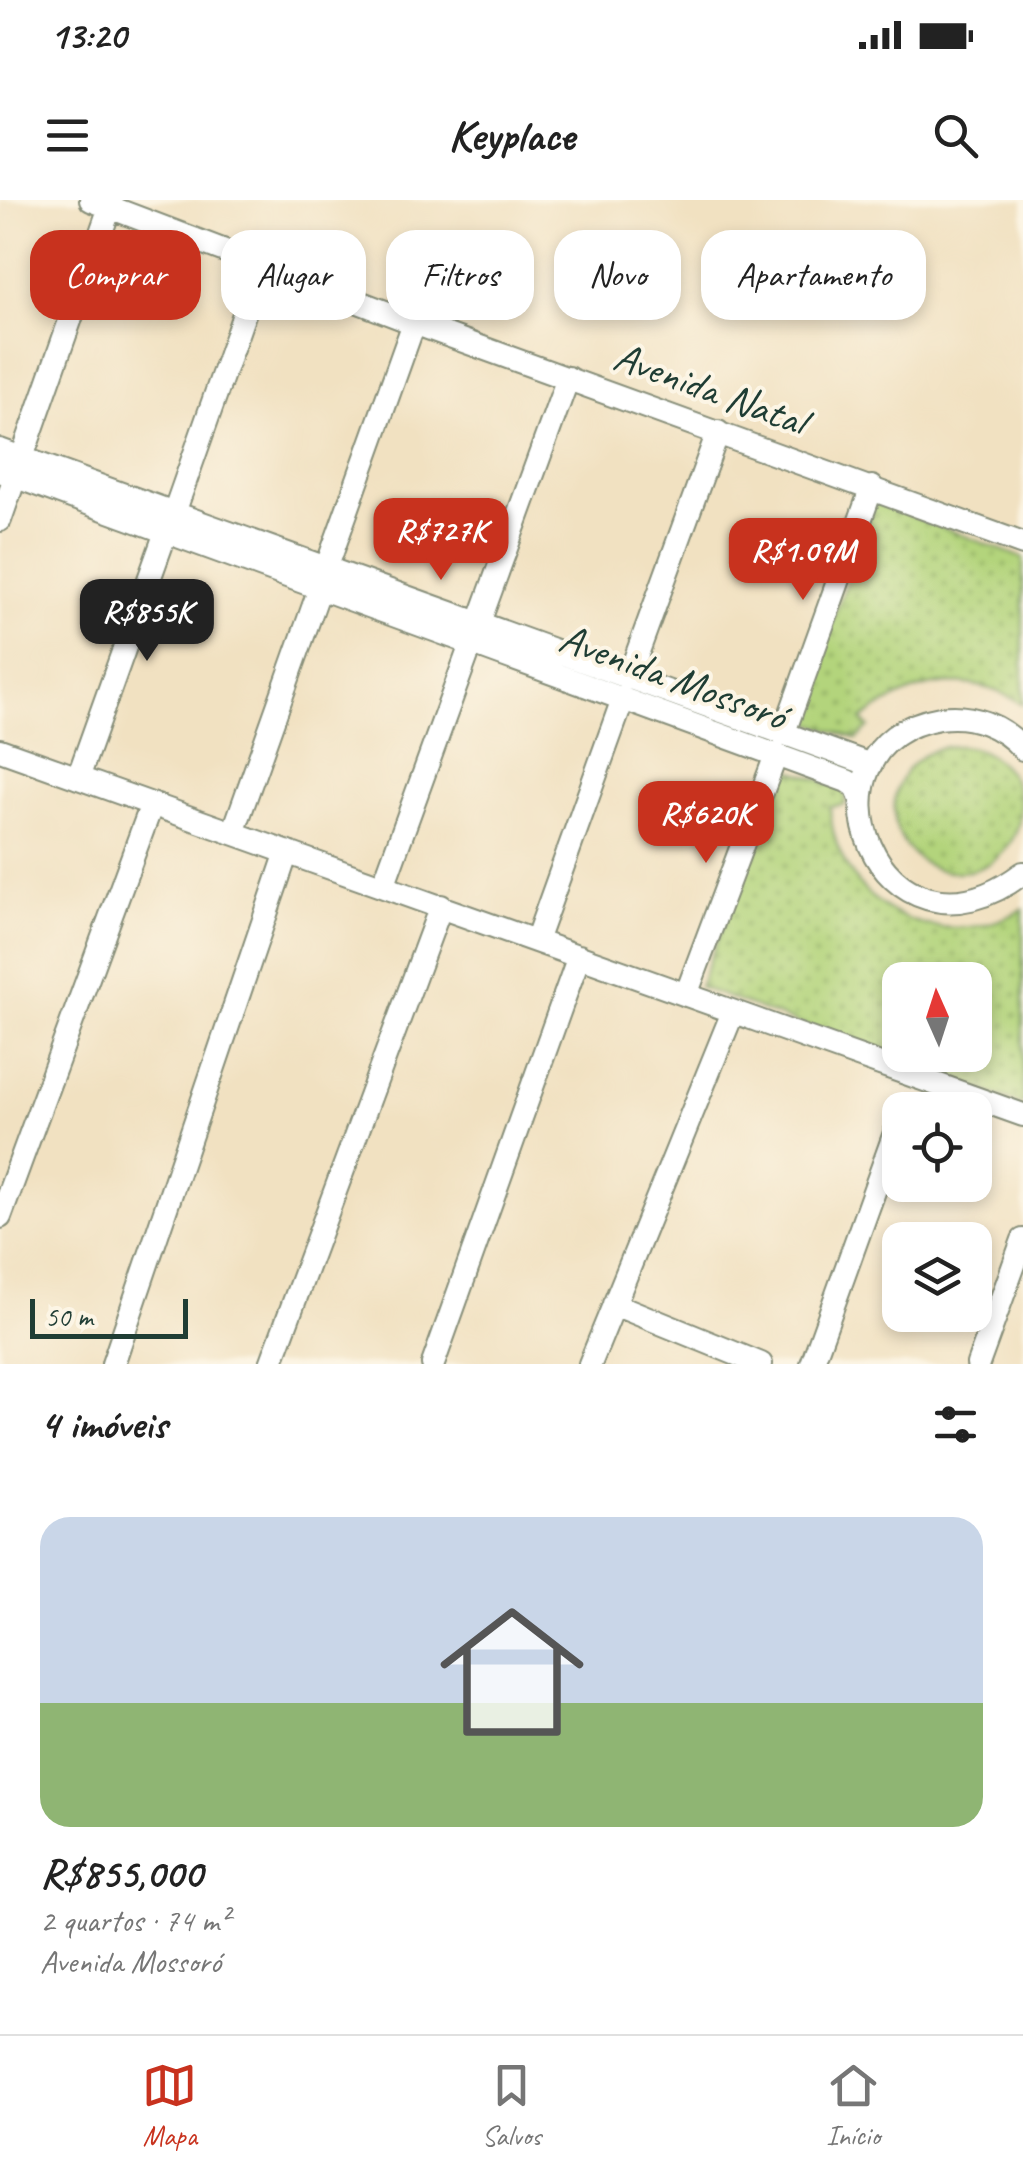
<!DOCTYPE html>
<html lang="pt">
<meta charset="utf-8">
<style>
body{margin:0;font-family:Caveat,sans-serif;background:#f2f2f2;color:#222;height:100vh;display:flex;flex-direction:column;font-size:38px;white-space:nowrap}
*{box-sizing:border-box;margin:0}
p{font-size:32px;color:#767676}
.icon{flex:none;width:55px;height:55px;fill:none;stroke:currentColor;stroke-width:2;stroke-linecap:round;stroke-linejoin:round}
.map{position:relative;height:1164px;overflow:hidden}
.details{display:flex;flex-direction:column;background:#fff;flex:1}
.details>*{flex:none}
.banner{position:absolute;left:30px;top:30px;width:965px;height:90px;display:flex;gap:20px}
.needle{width:65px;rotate:357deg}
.controls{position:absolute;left:882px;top:762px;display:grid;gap:20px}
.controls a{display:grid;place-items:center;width:110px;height:110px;border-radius:20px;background:#fff;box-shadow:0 5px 15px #0003;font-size:50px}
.scale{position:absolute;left:30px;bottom:25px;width:158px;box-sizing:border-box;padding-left:10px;border:5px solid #1f3d34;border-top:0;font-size:28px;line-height:35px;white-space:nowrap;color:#1f3d34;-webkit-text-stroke:8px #fcf5e5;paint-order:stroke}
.price{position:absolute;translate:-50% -85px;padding:0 22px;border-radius:20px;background:#c8321e;color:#fff;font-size:32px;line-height:65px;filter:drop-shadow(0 2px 5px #0008)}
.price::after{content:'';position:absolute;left:50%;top:60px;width:30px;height:22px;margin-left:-15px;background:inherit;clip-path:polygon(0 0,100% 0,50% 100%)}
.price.active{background:#222;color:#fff}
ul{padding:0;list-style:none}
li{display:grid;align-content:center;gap:20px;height:530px;padding:0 40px}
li+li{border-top:2px solid #e0e0e0}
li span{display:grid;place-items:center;height:310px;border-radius:30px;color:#555}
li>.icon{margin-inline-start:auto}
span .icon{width:180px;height:180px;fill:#fffc;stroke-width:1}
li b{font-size:42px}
h2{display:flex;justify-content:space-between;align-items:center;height:120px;padding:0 40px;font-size:42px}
.pill{padding:0 35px;border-radius:30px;background:#fff;box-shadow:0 5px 15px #0003;font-size:35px;line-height:90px}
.pill.active{background:#c8321e;color:#fff}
.status{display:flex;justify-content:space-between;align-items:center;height:70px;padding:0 50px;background:#fff;direction:ltr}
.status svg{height:28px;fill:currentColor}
header{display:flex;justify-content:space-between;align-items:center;height:130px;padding:0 40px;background:#fff;font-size:45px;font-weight:600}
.menu{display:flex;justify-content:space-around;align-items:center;height:140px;border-top:2px solid #e0e0e0;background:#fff;font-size:28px;color:#767676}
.menu a{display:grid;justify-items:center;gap:5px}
.menu .active{color:#c8321e}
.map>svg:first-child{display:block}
.park{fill:url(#park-dots);stroke:#698858;stroke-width:2.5;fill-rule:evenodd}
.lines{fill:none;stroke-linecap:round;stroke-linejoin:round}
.street-casing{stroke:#888f7a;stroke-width:26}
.street{stroke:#fff;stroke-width:22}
.labels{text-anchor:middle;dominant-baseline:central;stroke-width:8;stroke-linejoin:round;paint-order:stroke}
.street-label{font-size:42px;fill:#1f3d34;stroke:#fcf5e5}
</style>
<div class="status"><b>13:20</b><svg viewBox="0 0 49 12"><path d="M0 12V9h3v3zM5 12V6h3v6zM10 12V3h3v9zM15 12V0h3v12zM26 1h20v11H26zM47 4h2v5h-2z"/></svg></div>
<header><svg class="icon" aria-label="menu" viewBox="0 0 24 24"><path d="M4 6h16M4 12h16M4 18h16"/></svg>Keyplace<svg class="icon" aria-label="search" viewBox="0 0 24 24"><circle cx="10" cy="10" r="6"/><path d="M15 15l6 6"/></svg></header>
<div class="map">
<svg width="1023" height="1164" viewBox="0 0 1023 1164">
<defs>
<pattern id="park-dots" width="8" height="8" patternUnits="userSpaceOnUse" patternTransform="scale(2.5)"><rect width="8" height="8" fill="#b3d47b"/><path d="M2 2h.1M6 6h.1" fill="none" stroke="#91ad66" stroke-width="1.8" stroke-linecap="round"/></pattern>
</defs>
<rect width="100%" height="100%" fill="#fcf5e5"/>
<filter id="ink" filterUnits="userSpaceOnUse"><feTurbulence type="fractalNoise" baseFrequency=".01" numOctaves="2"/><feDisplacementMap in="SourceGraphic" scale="20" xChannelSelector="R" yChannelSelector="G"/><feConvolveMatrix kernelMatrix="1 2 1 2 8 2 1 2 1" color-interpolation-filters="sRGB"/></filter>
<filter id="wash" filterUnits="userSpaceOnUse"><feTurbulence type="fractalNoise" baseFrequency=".0048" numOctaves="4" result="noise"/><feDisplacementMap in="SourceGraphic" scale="40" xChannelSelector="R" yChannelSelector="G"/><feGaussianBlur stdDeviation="2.25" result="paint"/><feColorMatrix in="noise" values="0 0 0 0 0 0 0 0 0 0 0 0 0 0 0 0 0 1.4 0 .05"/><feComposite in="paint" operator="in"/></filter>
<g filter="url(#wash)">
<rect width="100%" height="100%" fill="#f1e1c1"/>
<path class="park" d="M875,302L1023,358V504C963,469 914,481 861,520L869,527L857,539L798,519Z
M894 609a63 63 0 1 1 126 0a63 63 0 1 1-126 0Z
M784,568L845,588V605L830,607C835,707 938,758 1023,709V905L699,787ZM900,780H975V855H900Z"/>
</g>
<g filter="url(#ink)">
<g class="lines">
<defs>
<path id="street" d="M91,0L414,123L1023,344
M0,250L871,565
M0,271L847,581L856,587L861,599
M174,313L261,66
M0,320L110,7
M326,369L414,123
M628,479L718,232
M783,535L872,287
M1023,549C1003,526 971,513 940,518C788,544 879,782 1023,673
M0,550L1023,915
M78,578L166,332
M233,633L320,388
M383,686L568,178
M536,741L623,499
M686,795L776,555
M0,1017L152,604
M614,1104L761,1164
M113,1164L287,652
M271,1164L441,706
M433,1164L579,756
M590,1164L733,812
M812,1164L900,919
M978,1164L1023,1040"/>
</defs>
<use href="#street" class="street-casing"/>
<use href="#street" class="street"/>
</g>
</g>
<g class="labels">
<g class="street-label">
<text transform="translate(710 189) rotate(20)">Avenida Natal</text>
<text transform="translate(673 477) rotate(20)">Avenida Mossoró</text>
</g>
</g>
</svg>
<div class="controls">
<a><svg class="needle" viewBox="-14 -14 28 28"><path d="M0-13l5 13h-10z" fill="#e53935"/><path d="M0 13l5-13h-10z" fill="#767676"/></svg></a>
<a><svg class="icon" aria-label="locate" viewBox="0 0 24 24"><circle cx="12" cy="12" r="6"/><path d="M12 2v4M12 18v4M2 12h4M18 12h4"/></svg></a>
<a><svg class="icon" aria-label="layers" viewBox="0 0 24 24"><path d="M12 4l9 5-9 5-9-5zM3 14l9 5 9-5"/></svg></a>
</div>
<div class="scale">50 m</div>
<b class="price" style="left:441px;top:383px">R$727K</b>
<b class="price" style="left:803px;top:403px">R$1.09M</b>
<b class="price active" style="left:147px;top:464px">R$855K</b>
<b class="price" style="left:706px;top:666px">R$620K</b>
<div class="banner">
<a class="pill active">Comprar</a>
<a class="pill">Alugar</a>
<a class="pill">Filtros</a>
<a class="pill">Novo</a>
<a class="pill">Apartamento</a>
</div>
</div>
<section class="details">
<h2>4 imóveis<svg class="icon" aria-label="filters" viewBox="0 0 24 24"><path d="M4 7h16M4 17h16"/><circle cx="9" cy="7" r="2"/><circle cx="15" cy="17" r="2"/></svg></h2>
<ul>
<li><span style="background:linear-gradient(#c9d6e8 60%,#8fb573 0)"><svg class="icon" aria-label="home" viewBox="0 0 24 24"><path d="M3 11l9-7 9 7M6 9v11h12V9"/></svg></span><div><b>R$855,000</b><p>2 quartos · 74 m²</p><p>Avenida Mossoró</p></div></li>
</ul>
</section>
<nav class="menu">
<a class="active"><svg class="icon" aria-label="map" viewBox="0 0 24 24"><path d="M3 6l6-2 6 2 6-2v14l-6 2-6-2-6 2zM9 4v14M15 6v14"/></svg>Mapa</a>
<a><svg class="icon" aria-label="saved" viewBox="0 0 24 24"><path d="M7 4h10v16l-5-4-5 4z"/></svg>Salvos</a>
<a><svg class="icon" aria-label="home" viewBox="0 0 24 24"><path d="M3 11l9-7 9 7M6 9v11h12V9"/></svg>Início</a>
</nav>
